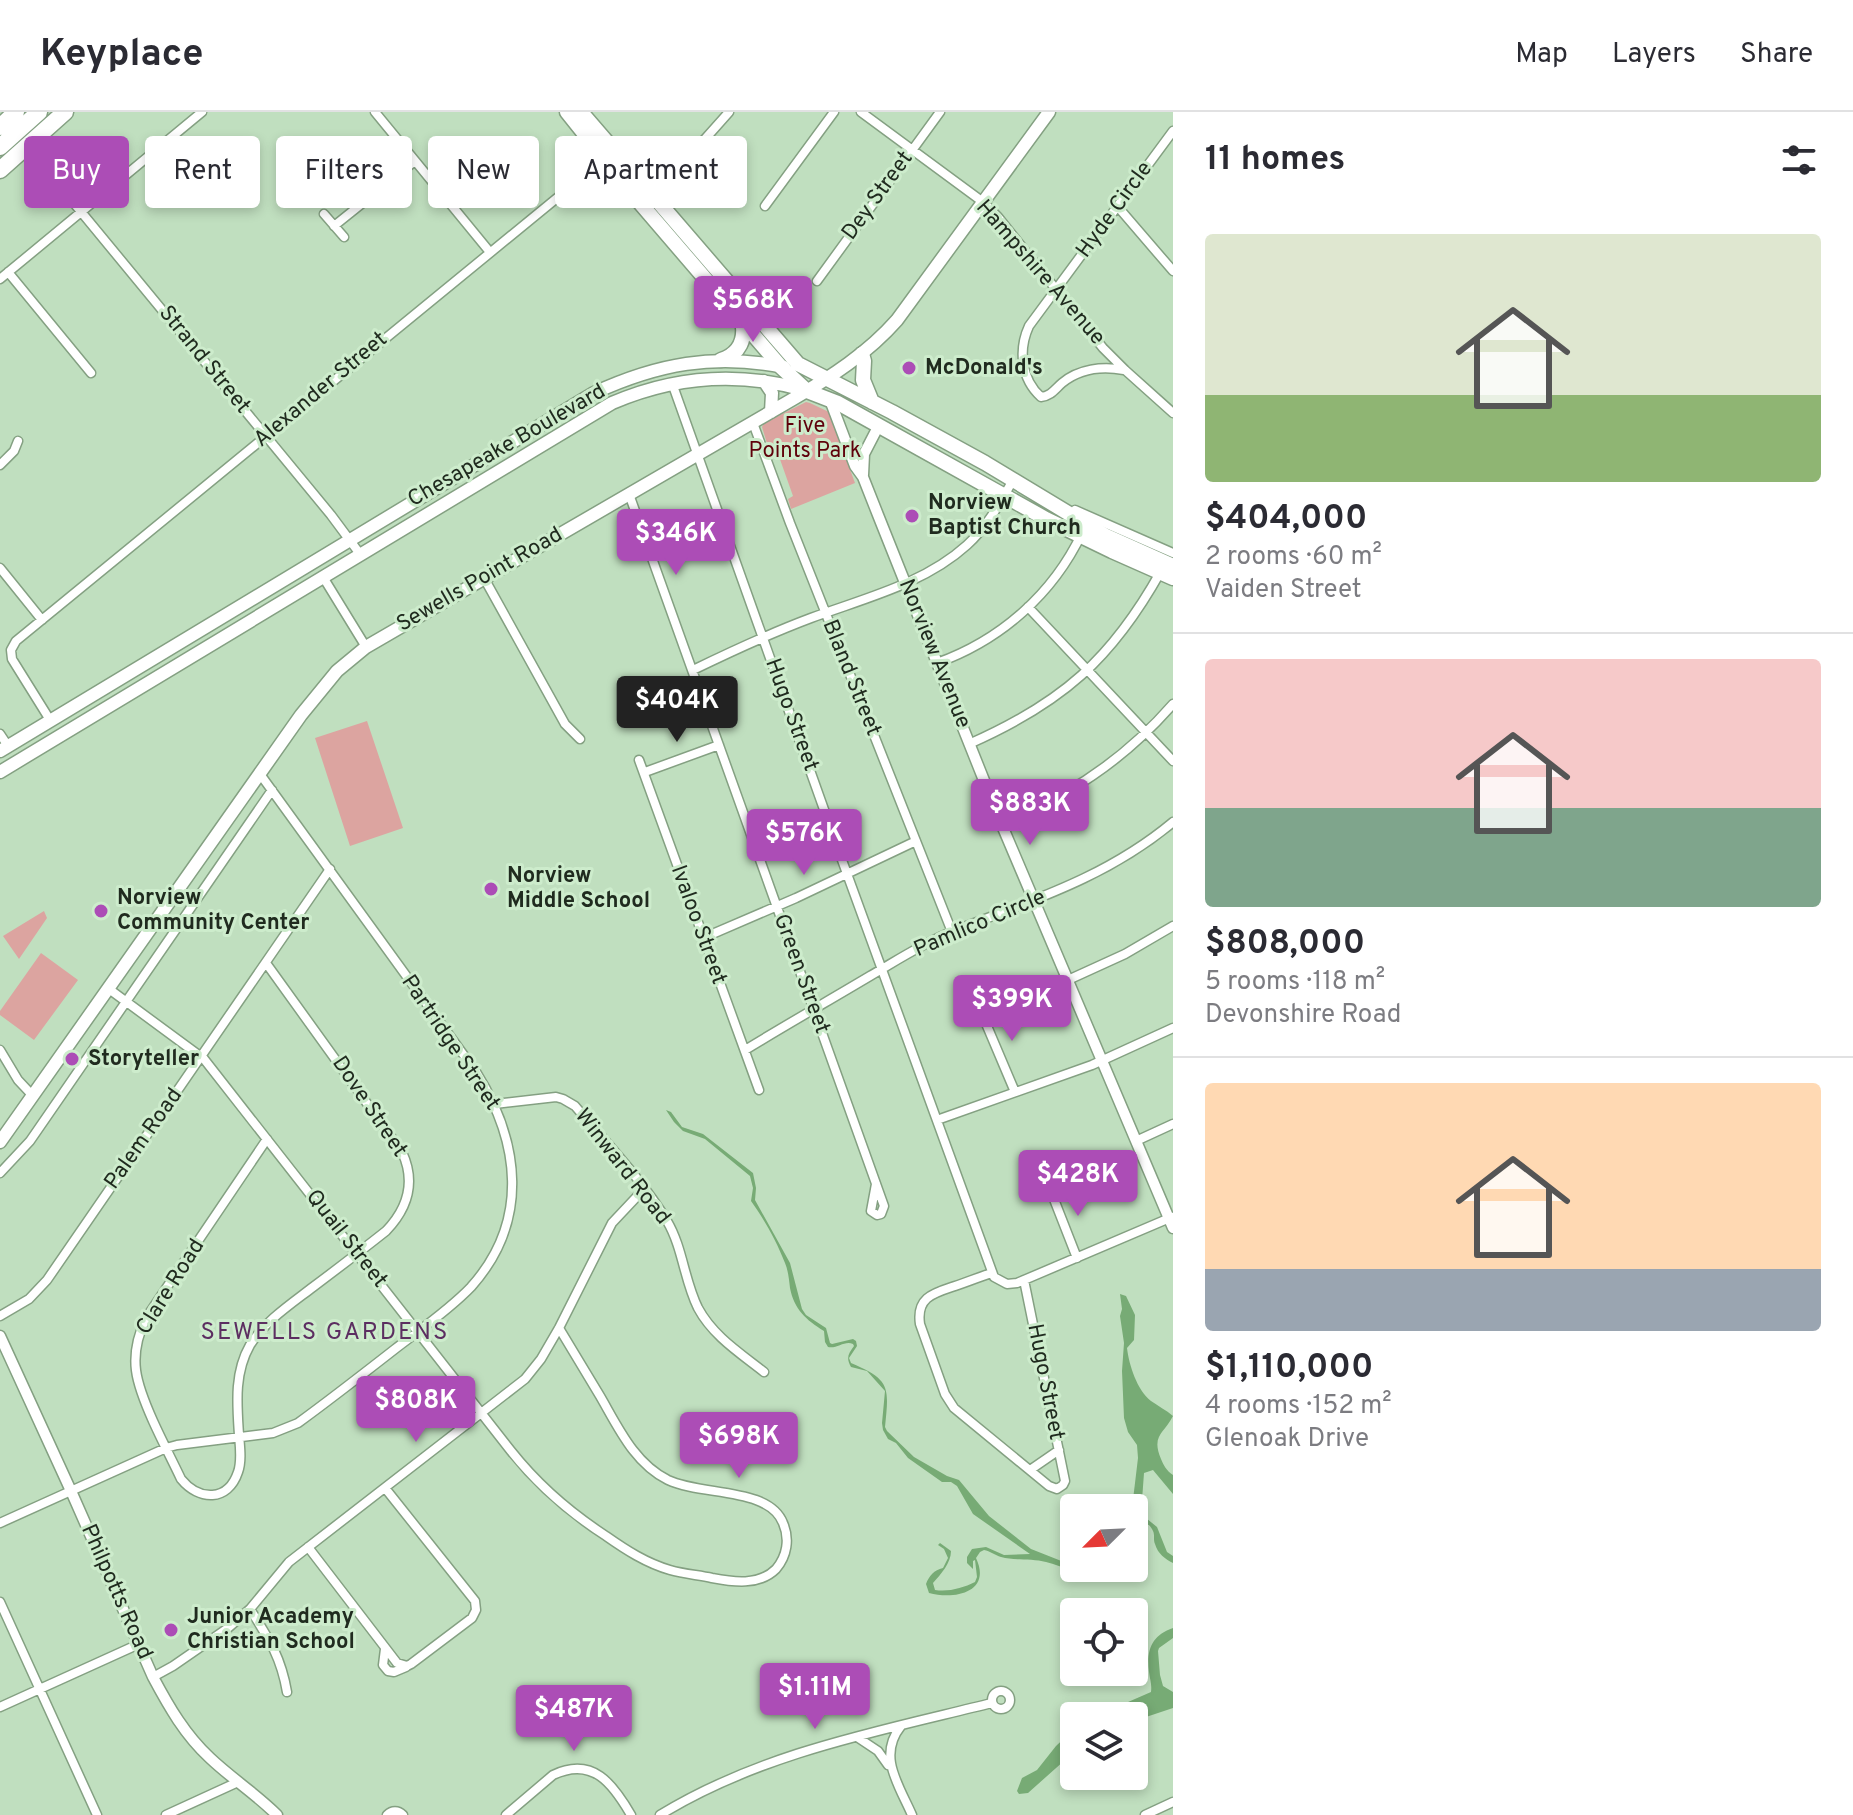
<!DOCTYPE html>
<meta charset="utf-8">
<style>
body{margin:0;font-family:Overpass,sans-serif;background:#f2f2f3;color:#2b2b33;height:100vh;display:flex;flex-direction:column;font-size:30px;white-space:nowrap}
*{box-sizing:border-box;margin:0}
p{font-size:26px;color:#7c7c81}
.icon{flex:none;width:44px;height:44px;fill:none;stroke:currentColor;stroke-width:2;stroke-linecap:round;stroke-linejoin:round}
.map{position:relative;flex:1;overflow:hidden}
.drawer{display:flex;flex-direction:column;background:#fff;width:680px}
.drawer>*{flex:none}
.top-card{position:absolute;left:24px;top:24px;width:760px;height:72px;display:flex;gap:16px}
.needle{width:52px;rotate:246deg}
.controls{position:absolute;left:1060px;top:1382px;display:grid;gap:16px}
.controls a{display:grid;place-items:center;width:88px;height:88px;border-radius:8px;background:#fff;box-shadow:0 4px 12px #0003;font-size:40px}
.price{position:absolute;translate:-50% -68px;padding:0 18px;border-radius:8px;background:#ac4db6;color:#fff;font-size:26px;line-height:52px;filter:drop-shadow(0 2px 4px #0008)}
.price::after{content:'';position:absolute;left:50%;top:48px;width:24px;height:18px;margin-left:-12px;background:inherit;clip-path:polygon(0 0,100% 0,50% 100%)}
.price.active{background:#222;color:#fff}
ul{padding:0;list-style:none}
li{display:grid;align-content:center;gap:16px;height:424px;padding:0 32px}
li+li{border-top:2px solid #e1e1e2}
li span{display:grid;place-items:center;height:248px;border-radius:8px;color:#555}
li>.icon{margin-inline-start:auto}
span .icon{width:144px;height:144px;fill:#fffc;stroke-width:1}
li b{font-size:34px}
h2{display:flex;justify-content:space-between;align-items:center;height:96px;padding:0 32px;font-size:34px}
.pill{padding:0 28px;border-radius:8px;background:#fff;box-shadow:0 4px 12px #0003;font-size:28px;line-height:72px}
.pill.active{background:#ac4db6;color:#fff}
header{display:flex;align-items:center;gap:48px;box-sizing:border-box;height:112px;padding:0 40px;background:#fff;border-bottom:2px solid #e1e1e2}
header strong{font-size:38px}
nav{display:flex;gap:44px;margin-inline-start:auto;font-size:28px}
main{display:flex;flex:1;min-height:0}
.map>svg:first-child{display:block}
.green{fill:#dca4a0}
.water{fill:#77ab75}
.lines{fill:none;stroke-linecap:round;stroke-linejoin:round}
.minor-casing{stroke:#84a082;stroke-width:11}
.tertiary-casing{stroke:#84a082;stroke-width:13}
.secondary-casing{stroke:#84a082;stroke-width:15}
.primary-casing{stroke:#84a082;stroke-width:17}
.motorway-casing{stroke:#84a082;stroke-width:19}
.minor{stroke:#fff;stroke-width:8}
.tertiary{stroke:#fff;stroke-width:10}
.secondary{stroke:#fff;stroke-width:12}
.primary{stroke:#fff;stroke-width:14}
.motorway{stroke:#fff;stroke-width:16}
.poi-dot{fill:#ac4db6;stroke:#cdeccc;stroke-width:3}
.labels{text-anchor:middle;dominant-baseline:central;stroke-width:6;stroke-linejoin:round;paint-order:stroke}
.street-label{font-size:22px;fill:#202b1f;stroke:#cdeccc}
.poi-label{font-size:22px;font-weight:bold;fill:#202b1f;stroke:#cdeccc;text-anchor:start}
.park-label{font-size:22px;fill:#5e000a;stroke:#cdeccc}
.neighbourhood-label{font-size:24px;letter-spacing:2px;fill:#5c2e61;stroke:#cdeccc}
</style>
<header>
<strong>Keyplace</strong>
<nav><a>Map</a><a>Layers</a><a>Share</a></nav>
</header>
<main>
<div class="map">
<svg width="1173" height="1703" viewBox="0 0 1173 1703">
<rect width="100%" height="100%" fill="#c0dfbf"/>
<path class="green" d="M806,290L810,291L829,300L855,371L791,397L788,387L793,384L776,336L769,338L762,315L764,311Z
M367,609L403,716L350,734L315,626Z
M44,799L47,806L19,847L3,824Z
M41,841L78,868L34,928L0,903V899Z"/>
<path class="water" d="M666,998L671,1000L682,1015L703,1022L753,1061L756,1076L755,1088L790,1151L802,1197L806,1203L826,1216L830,1231L832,1232L853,1227L856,1229L857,1234L849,1246L851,1251C891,1268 889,1275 885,1315L887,1319L914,1345L947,1364L959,1368L989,1404L1031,1437L1074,1454V1456L1105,1461L1117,1456H1125C1102,1476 1070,1456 1046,1450C1032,1446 1015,1449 1001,1445C995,1443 990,1439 984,1438L980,1440L976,1446C992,1480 955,1488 929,1481L926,1472C929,1464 934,1458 943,1456L948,1446L944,1437L938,1433L940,1431L951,1439C951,1451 941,1462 933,1471L935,1478C949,1480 963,1476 975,1470L977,1465L975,1448L973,1449V1457L967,1451V1445L972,1437L986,1435L1004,1443L1030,1442L973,1402L957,1374L951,1370H942L908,1346L896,1331L888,1327L883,1318L882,1311L885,1279L867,1259L851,1255C846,1246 848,1242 854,1234L853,1232C845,1228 837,1237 828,1235L825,1230L824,1219C806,1208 794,1197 790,1176C789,1167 788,1158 785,1151C777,1130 764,1107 751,1089L753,1076L750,1064L705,1027L683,1019L674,1010Z
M1120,1182L1126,1184L1135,1203L1134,1228L1127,1236C1129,1253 1137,1278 1151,1289C1158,1294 1166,1298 1173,1304C1164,1322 1151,1323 1161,1347C1164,1354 1166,1358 1173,1363V1382L1153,1358L1144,1361L1141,1402L1157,1415L1167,1440L1173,1444V1451C1165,1447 1158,1442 1155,1432C1153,1428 1155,1423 1153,1419C1145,1401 1135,1424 1134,1432V1396H1132L1138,1346L1137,1333L1128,1320L1124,1306L1122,1259L1124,1231L1120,1204L1122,1197Z
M1173,1516V1526L1159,1536L1158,1539L1160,1563L1163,1574L1173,1580V1596L1134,1609V1604H1096L1151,1580C1152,1572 1150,1568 1149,1560C1146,1538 1152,1523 1173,1516Z
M1074,1617V1640L1028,1681L1019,1682L1017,1679L1022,1666L1037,1658L1056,1634Z"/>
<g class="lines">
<defs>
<path id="minor" d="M375,0L489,139
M861,0L983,90L998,105L1103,236L1125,258L1173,301
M45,56L331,403L360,442
M635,85L705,27L729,0
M765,94L834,0
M1118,95L1173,159
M324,102L344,125
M334,114L415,49
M8,160L91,261
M0,167L202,0
M817,169L940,0
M1124,258C1102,254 1079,257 1062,271C1055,277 1051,284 1041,285C1021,267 1018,238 1029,214L1173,19
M672,271L842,748L994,1165L1007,1172L1017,1171L1172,1105
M753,311L790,411L952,820
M0,353L14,339L18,329
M629,382L884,1094L881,1102L877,1103L871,1099L876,1072
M1075,398L1173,441
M0,456L42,508
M323,465L366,535
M484,466L565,612L580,627
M1028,495L1173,649
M937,551C1001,528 1053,482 1082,421
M693,558C732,539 771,521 811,506C865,486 924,472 967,433C987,415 1000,391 1013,368
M50,608L12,547L11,538L16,529L607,45
M0,622L8,634
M969,632C1062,591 1112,547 1161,459
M639,648L759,978
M645,660L719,633
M1001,711C1067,686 1126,646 1173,592
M703,826L796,786L916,729
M266,851L402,1040C416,1070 408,1096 386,1119C362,1138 337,1157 313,1175C291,1192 265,1209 250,1233C234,1261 237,1292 239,1323C240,1335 242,1349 238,1360C228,1390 199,1389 181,1367C172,1348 162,1329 153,1309C136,1271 127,1246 146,1206L267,1027
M1068,868L1125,842L1173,814
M109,877L204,947L511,1339C538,1373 569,1400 606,1424C626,1438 646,1451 670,1458C684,1462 698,1463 712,1466C733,1470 759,1474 776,1457C787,1444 790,1427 783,1411C769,1375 702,1384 668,1368C634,1351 618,1315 600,1284C586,1261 573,1239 559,1216
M979,895L1015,980
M0,938L18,968L33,984
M745,938C786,913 828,889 870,864C896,849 923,831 951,820C1030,789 1106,766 1173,710
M495,992L556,985L563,987L575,994C604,1028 644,1070 667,1109C683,1136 684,1168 698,1196C713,1224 740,1241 764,1260
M937,1008L1092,953L1173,916
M1136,1029L1173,1012
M0,1061L30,1029L272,678
M1050,1077L1077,1146
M992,1161C979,1165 967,1170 955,1174C934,1181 916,1185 920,1212L945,1282L954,1296L1049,1374L1057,1377L1063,1373L1065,1369L1024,1168
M0,1204L29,1187L47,1168L330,757
M1030,1358L1059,1338
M0,1411L166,1336L177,1333L273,1321L298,1311C331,1287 363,1262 395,1237C421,1217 449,1198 471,1175C530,1109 520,1030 476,960L260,662
M308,1435L397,1551L407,1554L411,1552L472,1506L476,1498L475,1489L385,1376
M0,1490L97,1703
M250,1497C269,1527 281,1545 287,1580
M385,1537L383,1553L388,1559L394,1560L406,1555
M153,1565L173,1554L228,1516L250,1497L289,1450L525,1267L541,1247L559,1216L612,1111L644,1077
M992 1588a9 9 0 1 1 18 0a9 9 0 1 1-18 0Z
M0,1595L139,1532
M901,1614C877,1644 899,1673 912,1703
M857,1625L878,1639L888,1653
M166,1703L238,1670
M387,1703C392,1698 398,1698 403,1703
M506,1703L553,1663C593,1644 613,1672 631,1703
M660,1703C761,1641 879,1619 992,1591
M1145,1703L1173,1690"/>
<path id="tertiary" d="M830,288L855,354L863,365L878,403L1001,711L1173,1116
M863,363L864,342L879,313
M0,1224L71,1379L153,1565C169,1595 185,1623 210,1646C231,1666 256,1682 277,1703"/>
<path id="secondary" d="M764,269L772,281L771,300
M0,639L594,281C657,252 714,241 784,255
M0,660L612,291C675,264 738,259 804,278
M0,1030L301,603L337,559L366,535L793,287C831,265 868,241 897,208L1049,0"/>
<path id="primary" d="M567,0L635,85L781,255L807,279L838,291L1046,407L1112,439L1173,466
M581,0L798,252L892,300L985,351L1106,424L1173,454
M862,242L864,249L863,268L872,290
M721,248C740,242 746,227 742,208"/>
<path id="motorway" d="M0,15L16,0
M0,35L39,0
M0,58L65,0"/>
</defs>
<use href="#minor" class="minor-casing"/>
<use href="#tertiary" class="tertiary-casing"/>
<use href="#secondary" class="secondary-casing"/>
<use href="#primary" class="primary-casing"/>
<use href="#motorway" class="motorway-casing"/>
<use href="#minor" class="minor"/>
<use href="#tertiary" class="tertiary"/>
<use href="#secondary" class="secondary"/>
<use href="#primary" class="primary"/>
<use href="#motorway" class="motorway"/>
</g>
<g class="poi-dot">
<circle cx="909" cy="256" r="8"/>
<circle cx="912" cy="404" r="8"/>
<circle cx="491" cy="777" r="8"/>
<circle cx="101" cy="799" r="8"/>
<circle cx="72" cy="947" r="8"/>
<circle cx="171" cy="1518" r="8"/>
</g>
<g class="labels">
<g class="street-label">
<text transform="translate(878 84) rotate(-54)">Dey Street</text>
<text transform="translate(1115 98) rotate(-54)">Hyde Circle</text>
<text transform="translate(1040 161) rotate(49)">Hampshire Avenue</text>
<text transform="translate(204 248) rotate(51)">Strand Street</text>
<text transform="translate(321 278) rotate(-40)">Alexander Street</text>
<text transform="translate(507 334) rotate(-30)">Chesapeake Boulevard</text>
<text transform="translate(480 468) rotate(-30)">Sewells Point Road</text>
<text transform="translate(934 542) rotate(68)">Norview Avenue</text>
<text transform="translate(851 566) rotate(68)">Bland Street</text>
<text transform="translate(791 603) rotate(70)">Hugo Street</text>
<text transform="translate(980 812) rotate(-23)">Pamlico Circle</text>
<text transform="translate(698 813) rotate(70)">Ivaloo Street</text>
<text transform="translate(801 862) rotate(70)">Green Street</text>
<text transform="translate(450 931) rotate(56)">Partridge Street</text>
<text transform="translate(369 995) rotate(56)">Dove Street</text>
<text transform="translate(144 1027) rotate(-55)">Palem Road</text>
<text transform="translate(622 1055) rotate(52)">Winward Road</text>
<text transform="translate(346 1127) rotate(52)">Quail Street</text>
<text transform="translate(171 1175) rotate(-58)">Clare Road</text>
<text transform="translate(1045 1270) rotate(79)">Hugo Street</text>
<text transform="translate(116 1480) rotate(66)">Philpotts Road</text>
</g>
<g class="poi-label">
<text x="925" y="256">McDonald's</text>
<text x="928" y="391">Norview<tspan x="928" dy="25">Baptist Church</tspan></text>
<text x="507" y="764">Norview<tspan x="507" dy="25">Middle School</tspan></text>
<text x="117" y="786">Norview<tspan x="117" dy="25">Community Center</tspan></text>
<text x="88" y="947">Storyteller</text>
<text x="187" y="1505">Junior Academy<tspan x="187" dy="25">Christian School</tspan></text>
</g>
<g class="park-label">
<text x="805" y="314">Five<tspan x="805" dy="25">Points Park</tspan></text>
</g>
<g class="neighbourhood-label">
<text x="325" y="1221">SEWELLS GARDENS</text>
</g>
</g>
</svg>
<div class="controls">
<a><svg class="needle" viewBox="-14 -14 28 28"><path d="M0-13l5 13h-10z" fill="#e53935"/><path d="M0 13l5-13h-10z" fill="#7c7c81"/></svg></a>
<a><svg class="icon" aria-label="locate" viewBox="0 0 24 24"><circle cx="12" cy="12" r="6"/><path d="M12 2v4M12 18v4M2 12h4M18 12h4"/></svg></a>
<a><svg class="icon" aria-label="layers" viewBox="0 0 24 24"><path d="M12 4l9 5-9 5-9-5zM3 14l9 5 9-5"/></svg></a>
</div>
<b class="price" style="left:753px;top:232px">$568K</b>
<b class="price" style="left:676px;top:465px">$346K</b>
<b class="price active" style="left:677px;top:632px">$404K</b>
<b class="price" style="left:1030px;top:735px">$883K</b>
<b class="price" style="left:804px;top:765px">$576K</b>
<b class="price" style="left:1012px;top:931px">$399K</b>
<b class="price" style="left:1078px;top:1106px">$428K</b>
<b class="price" style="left:416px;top:1332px">$808K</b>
<b class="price" style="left:739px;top:1368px">$698K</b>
<b class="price" style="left:815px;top:1619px">$1.11M</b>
<b class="price" style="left:574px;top:1641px">$487K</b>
<div class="top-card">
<a class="pill active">Buy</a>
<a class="pill">Rent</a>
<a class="pill">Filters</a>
<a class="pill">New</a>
<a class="pill">Apartment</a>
</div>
</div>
<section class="drawer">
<h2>11 homes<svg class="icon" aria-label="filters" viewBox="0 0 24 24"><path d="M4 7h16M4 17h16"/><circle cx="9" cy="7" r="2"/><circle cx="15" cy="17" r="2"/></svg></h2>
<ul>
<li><span style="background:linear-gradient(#dfe7d0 65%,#8fb573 0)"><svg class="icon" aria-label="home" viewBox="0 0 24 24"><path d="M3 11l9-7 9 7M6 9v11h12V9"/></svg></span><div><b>$404,000</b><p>2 rooms · 60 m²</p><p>Vaiden Street</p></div></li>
<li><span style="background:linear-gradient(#f6c9c9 60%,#7fa58c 0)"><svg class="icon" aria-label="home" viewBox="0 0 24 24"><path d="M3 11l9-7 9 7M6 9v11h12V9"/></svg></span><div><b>$808,000</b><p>5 rooms · 118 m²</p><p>Devonshire Road</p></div></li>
<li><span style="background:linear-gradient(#ffd9b3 75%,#9aa5b1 0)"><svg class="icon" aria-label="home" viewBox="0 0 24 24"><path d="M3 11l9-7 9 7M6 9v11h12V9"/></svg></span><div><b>$1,110,000</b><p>4 rooms · 152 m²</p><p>Glenoak Drive</p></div></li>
</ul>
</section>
</main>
